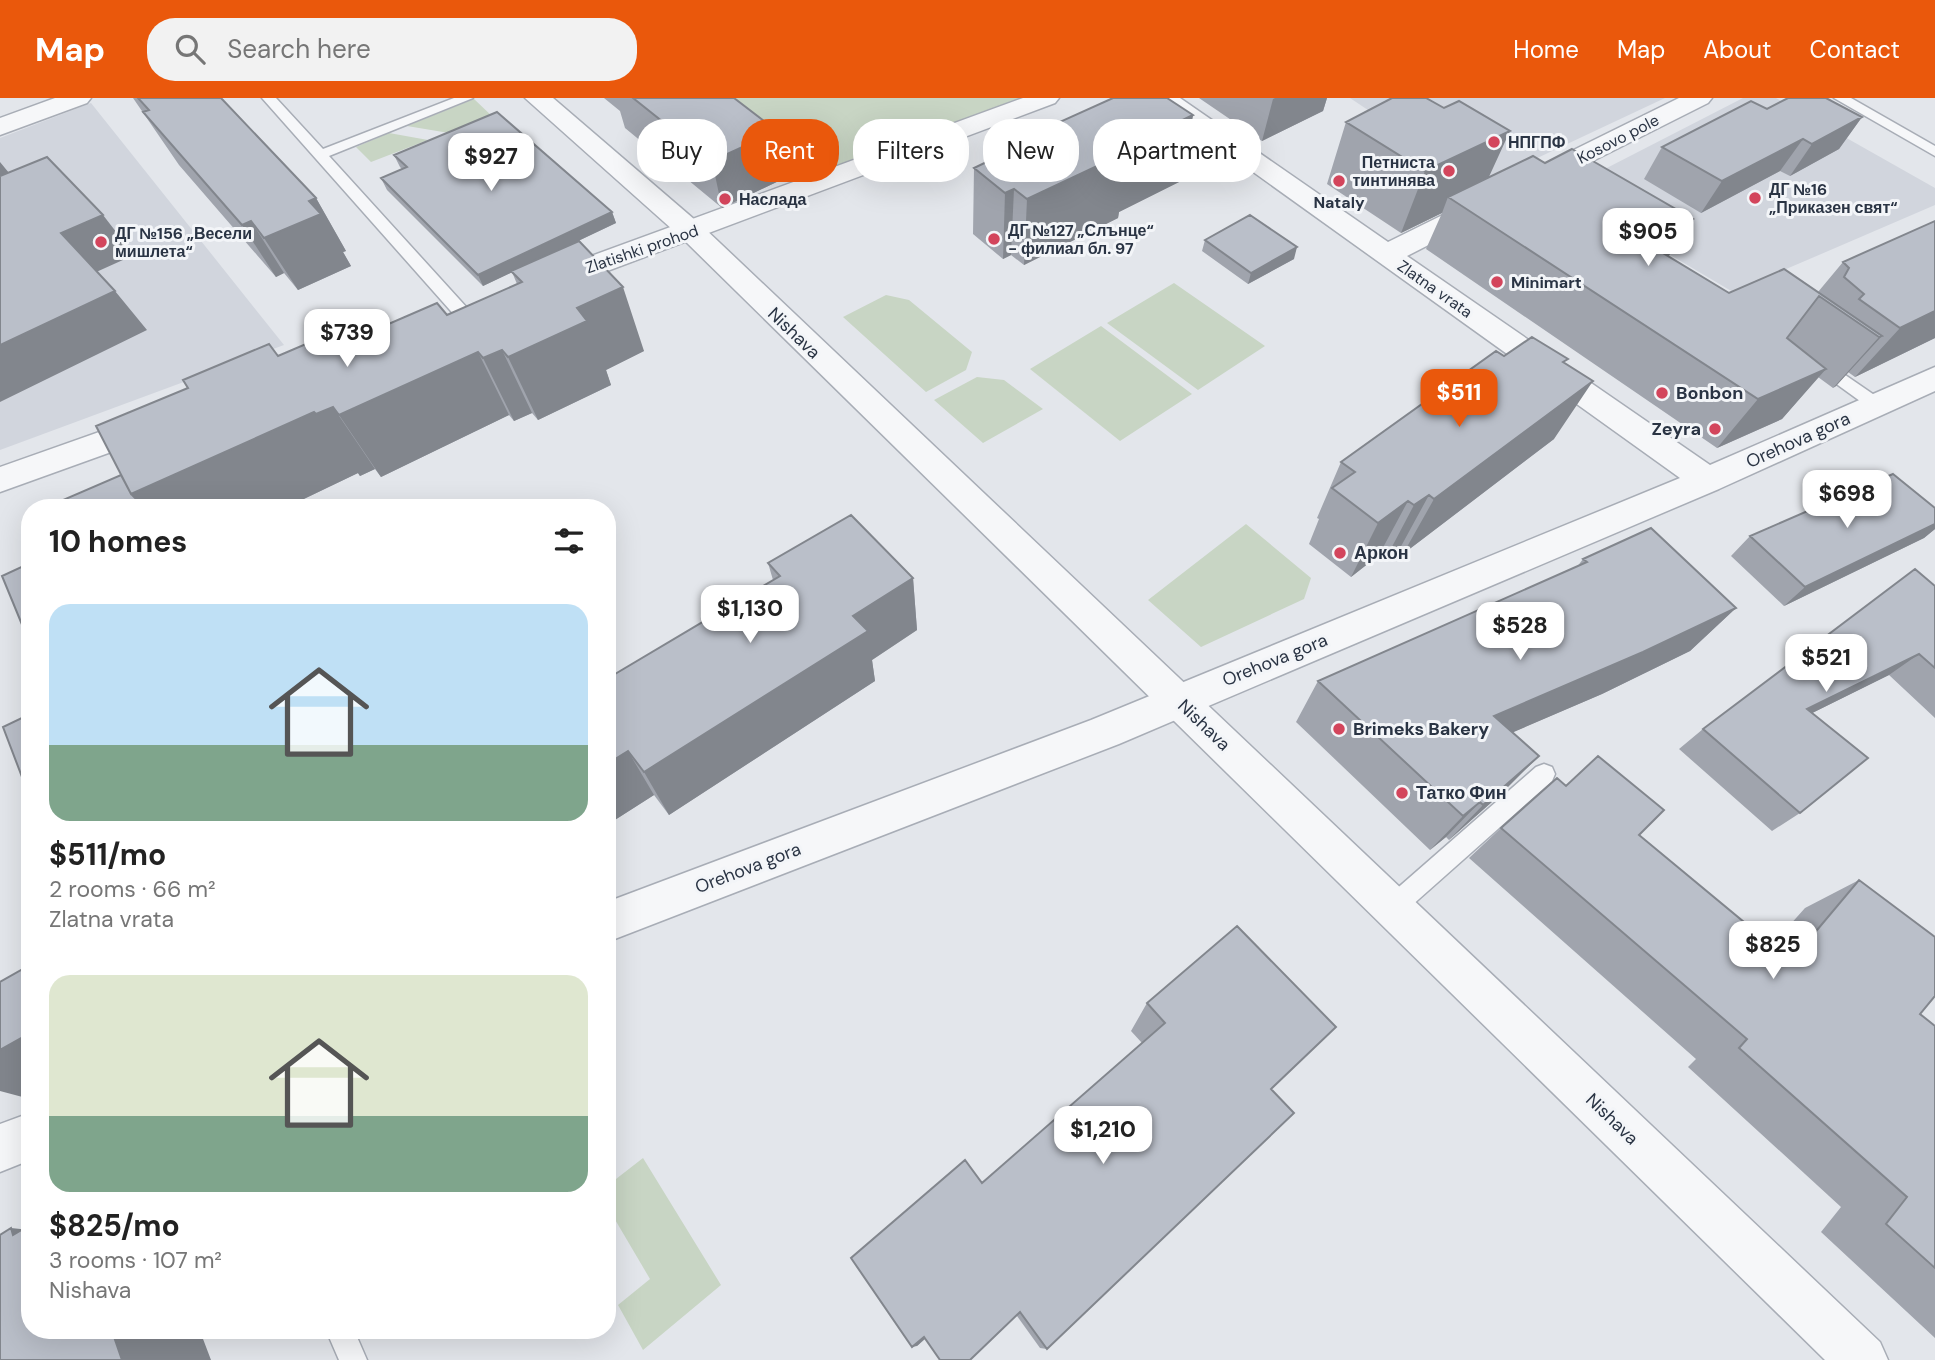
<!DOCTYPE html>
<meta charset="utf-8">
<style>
body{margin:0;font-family:"DM Sans",sans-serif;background:#f2f2f2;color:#222;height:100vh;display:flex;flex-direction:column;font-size:26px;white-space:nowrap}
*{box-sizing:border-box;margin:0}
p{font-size:23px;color:#767676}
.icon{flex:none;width:38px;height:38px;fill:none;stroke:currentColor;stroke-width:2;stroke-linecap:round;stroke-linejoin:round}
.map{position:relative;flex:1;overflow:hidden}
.drawer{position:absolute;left:21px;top:401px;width:595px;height:840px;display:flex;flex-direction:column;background:#fff;border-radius:28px;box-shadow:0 7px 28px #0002}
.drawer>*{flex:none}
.guide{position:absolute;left:637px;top:21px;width:665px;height:63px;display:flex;gap:14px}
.price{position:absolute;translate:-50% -60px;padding:0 16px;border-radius:14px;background:#fff;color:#222;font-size:23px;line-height:46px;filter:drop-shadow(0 2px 4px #0008)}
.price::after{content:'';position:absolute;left:50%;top:42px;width:21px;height:16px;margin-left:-10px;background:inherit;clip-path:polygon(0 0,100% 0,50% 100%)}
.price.selected{background:#ea580c;color:#fff}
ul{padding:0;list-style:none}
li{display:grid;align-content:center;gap:14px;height:371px;padding:0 28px}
li span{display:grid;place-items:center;height:217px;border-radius:21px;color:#555}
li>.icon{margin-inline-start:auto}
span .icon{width:126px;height:126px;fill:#fffc;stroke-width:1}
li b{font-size:30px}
h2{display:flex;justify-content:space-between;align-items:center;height:84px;padding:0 28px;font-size:30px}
.pill{padding:0 24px;border-radius:28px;background:#fff;box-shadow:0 7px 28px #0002;font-size:24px;line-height:63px}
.pill.selected{background:#ea580c;color:#fff}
header{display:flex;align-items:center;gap:42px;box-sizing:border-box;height:98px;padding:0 35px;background:#ea580c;color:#fff}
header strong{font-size:33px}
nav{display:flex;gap:38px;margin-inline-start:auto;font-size:24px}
.search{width:490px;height:63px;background:#f2f2f2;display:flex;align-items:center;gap:18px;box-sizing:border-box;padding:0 24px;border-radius:28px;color:#767676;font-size:26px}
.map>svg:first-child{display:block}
.built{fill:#d1d5dd}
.green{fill:#c8d5c4}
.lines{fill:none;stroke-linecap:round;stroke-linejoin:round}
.service-casing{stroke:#a8adb6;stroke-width:3}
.minor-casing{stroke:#a8adb6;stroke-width:3}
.tertiary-casing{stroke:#a8adb6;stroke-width:3}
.service{fill:#f6f7f9;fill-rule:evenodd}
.minor{fill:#f6f7f9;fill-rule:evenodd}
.tertiary{fill:#f6f7f9;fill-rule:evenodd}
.wall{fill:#a0a4ad}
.shaded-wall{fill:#82868d}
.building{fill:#babfc9;stroke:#82868d;stroke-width:2}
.poi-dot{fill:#d3455c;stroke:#f3f5f8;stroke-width:2.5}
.labels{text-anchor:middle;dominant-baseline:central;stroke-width:6;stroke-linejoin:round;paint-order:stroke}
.far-street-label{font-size:16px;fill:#2a3444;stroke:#f3f5f8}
.far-poi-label{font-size:16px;font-weight:bold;fill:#2a3444;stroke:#f3f5f8;text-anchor:start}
.street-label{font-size:18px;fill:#2a3444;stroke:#f3f5f8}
.poi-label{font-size:18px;font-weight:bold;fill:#2a3444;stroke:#f3f5f8;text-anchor:start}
</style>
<header>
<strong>Map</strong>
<div class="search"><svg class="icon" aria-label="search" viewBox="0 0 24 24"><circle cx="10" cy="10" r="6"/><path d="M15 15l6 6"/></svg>Search here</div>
<nav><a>Home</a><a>Map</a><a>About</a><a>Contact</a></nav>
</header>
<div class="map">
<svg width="1935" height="1262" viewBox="0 0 1935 1262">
<rect width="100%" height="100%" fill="#e3e6eb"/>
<path class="built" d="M1350,0H1665L1480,87Z
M1743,0H1776L1935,90V107L1733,194L1562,93Z
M91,5L284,247L0,352V40Z"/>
<path class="green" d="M723,0H1046L822,85L726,9Z
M474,1L494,20L455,36L407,28Z
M389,35L428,42L371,64L356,49Z
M1174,185L1265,248L1198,292L1107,225Z
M886,197L909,202L972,254L966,272L926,294L843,219Z
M1101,228L1192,296L1120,343L1030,271Z
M977,279L1004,282L1043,311L983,345L934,302Z
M1246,426L1311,480L1304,501L1201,549L1148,502Z
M643,1060L721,1187L643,1252L618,1207L650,1181L607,1108V1088Z"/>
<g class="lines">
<defs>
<path id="service" d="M262,0H276L323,51L454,0H473L329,58L469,212V220H457Z
M1834,0H1851L1935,48V58Z
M1819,259L1883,303L1886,307L1883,311H1871L1813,269L1811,265L1813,261Z
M1544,666L1552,669L1555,676L1552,683L1401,817L1393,820L1385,817L1381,809L1385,801L1536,669Z
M326,1232H354L367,1262H339Z"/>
<path id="minor" d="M55,0H91L87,5L0,37V20Z
M1023,0H1059L1055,5L562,190L552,192L542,190L537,183L542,176Z
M1150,0H1180L1388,144L1471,103L1481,101L1491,103L1495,109L1491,115L1407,158L1710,367L1935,269V293L1719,391L1119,646L607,844V804L1091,622L1680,380Z
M1679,0H1712L1708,5L1547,86H1529L1525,80L1529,74Z
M153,315L164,319L169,327L164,335L0,394V369Z
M30,1015V1062L0,1074V1026Z"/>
<path id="tertiary" d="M525,0H553L702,128L1880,1244L1888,1262H1825L682,140Z"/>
</defs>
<use href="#service" class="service-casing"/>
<use href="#minor" class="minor-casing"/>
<use href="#tertiary" class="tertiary-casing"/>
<use href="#service" class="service"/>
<use href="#minor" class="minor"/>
<use href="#tertiary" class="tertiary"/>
</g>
<path class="wall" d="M133,0H221L316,100L346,153L343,154L351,168L298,192L284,175L276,179L179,67Z
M604,0H734L777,33L785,80L722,110L625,30L620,13Z
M1199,0H1327L1323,13L1262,43Z
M1767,11L1862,19L1839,51L1790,78L1780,73L1701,115L1644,81L1662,49Z
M1193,17L1181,83L1119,114L1118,120L1024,167L1011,157L1003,161L973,136L974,70L991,62V55Z
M1346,24L1489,79L1545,65L1693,121L1668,158L1729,195L1818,194L1843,164L1935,123V240L1855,279L1848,274L1836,288L1833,290L1818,279L1782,321L1717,350L1426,151L1442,115L1401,135L1327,86Z
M394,57L612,114L616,125L555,154L644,253L606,272L611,287L538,322L532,315L514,323L509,317L381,379L375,371L360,378L358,375L285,410H57L121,377L278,258L355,225L362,237L447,217L517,186L512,174L483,188L387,92L381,80L402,71L400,69Z
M1205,142L1294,161L1248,186L1202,153Z
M1504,258L1565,265L1554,341L1403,456L1399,452L1385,462L1379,457L1351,479L1309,446L1319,421L1317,420L1341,364Z
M1935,410V431L1924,440L1784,508L1731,458L1750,438Z
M1583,461L1736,510L1690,553L1602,596L1513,634L1502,695L1449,742L1446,739L1430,752L1296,624L1318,583L1577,469Z
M768,465L913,480L917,532L872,562L875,583L669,717L654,697L607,727V566L615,576L773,482Z
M1935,488V620L1889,577L1812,615L1800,715L1772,733L1679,651L1703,631Z
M1565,688L1639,737L1772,847L1805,810L1859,782L1920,916L1935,928V1240L1821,1134L1841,1109L1688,969L1696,961L1469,760L1501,730Z
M1147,905L1271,991L1047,1251L1040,1250L1017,1218L925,1241L917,1248L982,1085L1142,945L1131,933Z"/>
<path class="shaded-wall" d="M1275,0H1327L1323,13L1262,43L1273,1Z
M1193,17L1181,83L1119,114L1118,120L1024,167L1027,101L1122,51Z
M1862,19L1839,51L1790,78L1812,46Z
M777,33L785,80L722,110L712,63Z
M1510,33L1482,94L1448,99L1442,115L1401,135L1425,73Z
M1803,41L1780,73L1701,115L1722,83Z
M0,64L28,98L0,79Z
M1014,91L1011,157L1003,161L1005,95Z
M316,100L346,153L343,154L351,168L298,192L264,140L309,103Z
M612,114L616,125L483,188L478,177Z
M103,117L134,157L94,175L61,135Z
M1693,121L1659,173L1648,146Z
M251,123L284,175L276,179L242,127Z
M1297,149L1294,161L1248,186L1251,175Z
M623,189L644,253L606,272L611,287L538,322L508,259L577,210Z
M115,193L147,232L0,304V247Z
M1935,213V240L1855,279L1900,230Z
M355,225L395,292L478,254L509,317L381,379L339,317L361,238Z
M1882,238L1836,288L1833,290L1879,239Z
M502,252L532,315L514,323L483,260Z
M1826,271L1782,321L1717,350L1758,301Z
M1593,283L1554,341L1403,456L1434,401Z
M333,309L375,371L360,378L358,375L285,410H142L131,396L314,314L318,315Z
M1429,397L1399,452L1385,462L1414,407Z
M1408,403L1379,457L1351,479L1378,425Z
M1935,426V431L1924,440L1784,508L1805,489Z
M913,480L917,532L872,562L875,583L669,717L644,674L853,518Z
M1736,510L1690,553L1602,596L1460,657L1494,618Z
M1919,556L1889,577L1780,631L1807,611Z
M628,653L654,697L607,727V666Z
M1539,658L1502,695L1449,742L1483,707Z
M1480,704L1446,739L1430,752L1463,718Z
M0,927L30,935V1001L0,993Z
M11,1130L30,1132L13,1137Z
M113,1232H202L200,1233L211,1262H122L112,1233Z
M928,1238L917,1248L912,1249L924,1239Z"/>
<path class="building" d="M138,0H221L316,100L309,103L321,116L264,140L251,123L242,127L143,14L149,12Z
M633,0H734L777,33L712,63Z
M1113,0H1167L1193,17L1122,51L1127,54L1027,101L1014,91L1005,95L974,70L997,59L991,55Z
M1392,0H1426L1444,10L1459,3L1510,33L1425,73L1346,24Z
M1788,0H1826L1862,19L1812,46L1803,41L1722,83L1662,49L1751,3L1767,11Z
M497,14L612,114L478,177L381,80L407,69L394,57Z
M1572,51L1693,121L1648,146L1729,195L1784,171L1882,238L1879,239L1819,198L1787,240L1826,271L1758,301L1448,99L1533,58L1545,65Z
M47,59L103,117L61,135L115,193L0,247V78Z
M1250,117L1297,149L1251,175L1205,142Z
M1935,123V213L1900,230L1859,201L1864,196L1844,179L1849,170L1843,164Z
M579,143L623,189L577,210L587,223L508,259L502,252L483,260L478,254L339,317L333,309L316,316L314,314L131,396L96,328L188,290L183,282L269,246L278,258L355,225L361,238L437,205L447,217L522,184L511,173Z
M1532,239L1568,261L1563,264L1593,283L1434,401L1429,397L1414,407L1408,403L1378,425L1332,390L1355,374L1341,364L1496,253L1504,258Z
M1893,376L1935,410V426L1805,489L1750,438Z
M121,377L131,396L139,404L142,410H57L56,405Z
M851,417L913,480L853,518L868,533L644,674L628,653L607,666V566L615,576L780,478L768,465Z
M30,425V443L23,428Z
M1651,430L1736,510L1643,554L1494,618L1539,658L1483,707L1480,704L1463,718L1318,583L1587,464L1583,461Z
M30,465V546L2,478Z
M1915,471L1935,488V570L1919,556L1807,611L1868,660L1800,715L1703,631Z
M30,616V700L3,629Z
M1598,658L1664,712L1639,737L1791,863L1859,782L1935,839V898L1920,916L1935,928V1170L1886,1126L1907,1099L1739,950L1747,941L1501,730L1557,680L1566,688Z
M1237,828L1336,929L1271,991L1294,1015L1047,1251L1020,1214L970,1262H940L924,1239L912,1249L851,1160L965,1062L982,1085L1165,925L1147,905Z
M30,867V935L0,952V884Z
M30,1127V1232H113L112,1233L122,1262H0V1137L11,1130L13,1137Z"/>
<g class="poi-dot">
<circle cx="1494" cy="44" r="7"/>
<circle cx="1449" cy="73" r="7"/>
<circle cx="1339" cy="83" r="7"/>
<circle cx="1755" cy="100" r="7"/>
<circle cx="725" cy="101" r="7"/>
<circle cx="994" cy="141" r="7"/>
<circle cx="101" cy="144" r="7"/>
<circle cx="1497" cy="184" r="7"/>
<circle cx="1662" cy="295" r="7"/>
<circle cx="1715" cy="331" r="7"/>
<circle cx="1340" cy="455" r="7"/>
<circle cx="1339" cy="631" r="7"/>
<circle cx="1402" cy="695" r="7"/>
</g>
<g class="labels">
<g class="far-street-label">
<text transform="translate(1618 41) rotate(-27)">Kosovo pole</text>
<text transform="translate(642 151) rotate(-19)">Zlatishki prohod</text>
<text transform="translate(1435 191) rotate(35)">Zlatna vrata</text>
</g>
<g class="far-poi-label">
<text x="1508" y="44">НПГПФ</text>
<text x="1435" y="64" text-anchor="end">Петниста<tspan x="1435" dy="18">тинтинява</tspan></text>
<text x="1769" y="91">ДГ №16<tspan x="1769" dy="18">„Приказен свят“</tspan></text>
<text x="739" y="101">Наслада</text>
<text x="1339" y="104" text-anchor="middle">Nataly</text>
<text x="1008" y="132">ДГ №127 „Слънце“<tspan x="1008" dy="18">- филиал бл. 97</tspan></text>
<text x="115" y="135">ДГ №156 „Весели<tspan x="115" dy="18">мишлета“</tspan></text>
<text x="1511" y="184">Minimart</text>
</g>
<g class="street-label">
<text transform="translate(794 235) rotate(44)">Nishava</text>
<text transform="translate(1798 342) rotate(-24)">Orehova gora</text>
<text transform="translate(1275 562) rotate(-22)">Orehova gora</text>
<text transform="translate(1204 627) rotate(44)">Nishava</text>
<text transform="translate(748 770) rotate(-21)">Orehova gora</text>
<text transform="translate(1612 1021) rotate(44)">Nishava</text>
</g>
<g class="poi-label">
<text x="1676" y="295">Bonbon</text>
<text x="1701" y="331" text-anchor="end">Zeyra</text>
<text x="1354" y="455">Аркон</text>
<text x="1353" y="631">Brimeks Bakery</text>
<text x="1416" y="695">Татко Фин</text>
</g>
</g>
</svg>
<b class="price" style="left:491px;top:95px">$927</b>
<b class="price" style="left:1648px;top:170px">$905</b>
<b class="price" style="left:347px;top:271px">$739</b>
<b class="price selected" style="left:1459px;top:331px">$511</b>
<b class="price" style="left:1847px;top:432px">$698</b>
<b class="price" style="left:750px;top:547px">$1,130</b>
<b class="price" style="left:1520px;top:564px">$528</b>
<b class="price" style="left:1826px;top:596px">$521</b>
<b class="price" style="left:1773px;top:883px">$825</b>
<b class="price" style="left:1103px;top:1068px">$1,210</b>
<div class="guide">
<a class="pill">Buy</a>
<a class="pill selected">Rent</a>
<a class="pill">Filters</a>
<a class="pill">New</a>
<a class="pill">Apartment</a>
</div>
<section class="drawer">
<h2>10 homes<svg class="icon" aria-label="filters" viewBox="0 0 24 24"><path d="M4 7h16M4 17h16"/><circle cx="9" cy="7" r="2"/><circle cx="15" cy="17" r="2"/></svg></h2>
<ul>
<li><span style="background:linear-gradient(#bfe0f5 65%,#7fa58c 0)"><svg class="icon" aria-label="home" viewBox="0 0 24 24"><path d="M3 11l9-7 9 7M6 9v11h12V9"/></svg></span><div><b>$511/mo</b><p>2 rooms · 66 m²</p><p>Zlatna vrata</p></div></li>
<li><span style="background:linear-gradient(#dfe7d0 65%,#7fa58c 0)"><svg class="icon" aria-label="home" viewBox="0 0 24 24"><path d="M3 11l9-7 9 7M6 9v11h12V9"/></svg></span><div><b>$825/mo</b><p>3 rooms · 107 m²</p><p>Nishava</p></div></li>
</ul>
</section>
</div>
